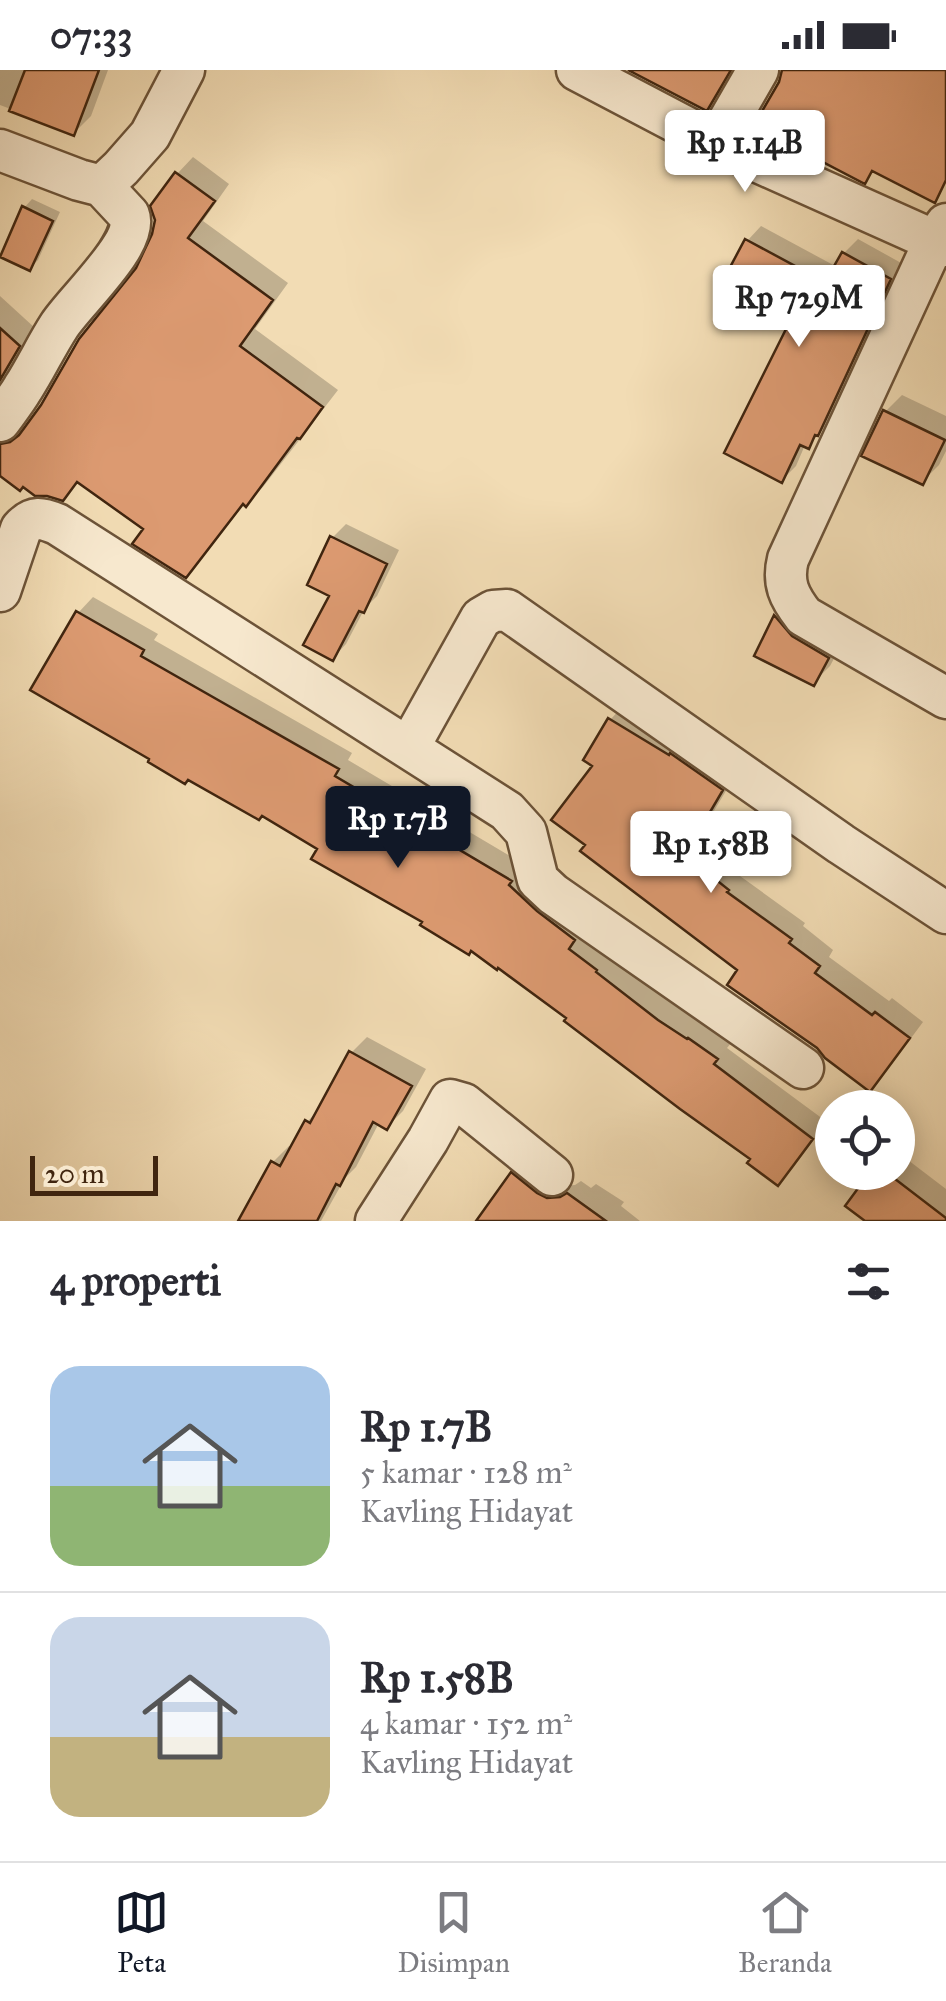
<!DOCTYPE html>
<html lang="id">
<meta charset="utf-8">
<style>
body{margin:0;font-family:"IM FELL Great Primer",serif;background:#f7f7f7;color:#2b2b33;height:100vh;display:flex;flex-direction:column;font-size:38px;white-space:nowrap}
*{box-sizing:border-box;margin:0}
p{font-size:32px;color:#7c7c81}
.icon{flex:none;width:55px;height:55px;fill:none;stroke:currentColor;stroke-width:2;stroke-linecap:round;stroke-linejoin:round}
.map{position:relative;height:1151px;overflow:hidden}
.panel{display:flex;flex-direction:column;background:#fff;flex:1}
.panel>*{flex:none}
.controls{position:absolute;left:815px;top:1020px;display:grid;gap:20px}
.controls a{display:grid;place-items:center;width:100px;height:100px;border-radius:50%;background:#fff;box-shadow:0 5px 25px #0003;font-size:50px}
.scale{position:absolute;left:30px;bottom:25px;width:128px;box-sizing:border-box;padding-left:10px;border:5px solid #40250f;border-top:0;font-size:28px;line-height:35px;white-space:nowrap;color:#40250f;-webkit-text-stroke:8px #f7e8ce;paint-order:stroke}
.price{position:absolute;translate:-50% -85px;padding:0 22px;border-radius:10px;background:#fff;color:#222;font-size:32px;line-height:65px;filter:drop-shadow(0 2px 5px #0008)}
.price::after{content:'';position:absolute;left:50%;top:60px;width:30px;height:22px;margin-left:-15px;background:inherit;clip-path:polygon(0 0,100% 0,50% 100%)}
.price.current{background:#111827;color:#fff}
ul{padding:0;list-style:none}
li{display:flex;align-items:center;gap:30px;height:250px;padding:0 50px}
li+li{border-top:2px solid #e1e1e2}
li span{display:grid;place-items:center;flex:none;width:280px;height:200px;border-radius:30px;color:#555}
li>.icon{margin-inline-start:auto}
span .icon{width:120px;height:120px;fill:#fffc;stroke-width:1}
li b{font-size:42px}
h2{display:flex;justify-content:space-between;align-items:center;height:120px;padding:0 50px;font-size:42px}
.status{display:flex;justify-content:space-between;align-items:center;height:70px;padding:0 50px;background:#fff;direction:ltr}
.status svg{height:28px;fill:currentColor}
.tab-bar{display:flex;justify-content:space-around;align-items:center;height:140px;border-top:2px solid #e1e1e2;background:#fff;font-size:28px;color:#7c7c81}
.tab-bar a{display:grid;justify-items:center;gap:5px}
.tab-bar .current{color:#111827}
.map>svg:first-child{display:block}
.shadow{fill:#0003}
.building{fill:#dc9a71;stroke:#40250f;stroke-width:2.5}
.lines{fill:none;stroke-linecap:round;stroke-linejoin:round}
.street-casing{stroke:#6c5338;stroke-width:45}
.street{stroke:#f7e8ce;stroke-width:40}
</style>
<div class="status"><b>07:33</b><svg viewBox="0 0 49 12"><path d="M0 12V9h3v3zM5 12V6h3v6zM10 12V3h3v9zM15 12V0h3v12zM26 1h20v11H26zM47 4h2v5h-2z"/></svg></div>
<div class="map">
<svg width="946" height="1151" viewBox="0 0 946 1151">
<rect width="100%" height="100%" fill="#f2dcb4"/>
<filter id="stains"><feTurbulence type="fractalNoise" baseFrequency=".002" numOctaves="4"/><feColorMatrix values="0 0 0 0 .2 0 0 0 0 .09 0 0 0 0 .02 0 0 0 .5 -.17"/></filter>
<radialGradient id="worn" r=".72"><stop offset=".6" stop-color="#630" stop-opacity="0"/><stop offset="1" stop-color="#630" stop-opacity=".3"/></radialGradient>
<path class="shadow" d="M0,0H108L91,46L74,63L0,35Z
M633,0H736L725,19L706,38Z
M193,87L229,114L203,151L288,213L255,259L338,320L263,417L245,433L202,488L186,505L146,459L80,410L62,428L0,402V380L21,358L28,357L138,200L177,104Z
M32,129L60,142L38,190L30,198L24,138Z
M761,156L837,197L844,183L858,169L903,194L832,349L808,376L805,375L796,396L782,410L791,254L723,217L748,170Z
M0,226L35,258L0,315Z
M902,325L946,346V381L939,395L922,412L885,342Z
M346,454L399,480L377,526L365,538L346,574L333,588L332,468Z
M93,527L158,564L154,570L352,683L348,690L525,795L609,886L674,935L731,973L727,978L827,1052L793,1098L778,1113L753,1089L570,948L498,895L426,851L78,543Z
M793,531L844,570L830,596L813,613L758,584L776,547Z
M625,634L736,704L699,766L715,778L713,781L742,803L740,806L805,853L803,856L833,880L829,887L889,931L892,928L923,952L885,1003L870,1019L740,900L588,774L595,695L610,650Z
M367,967L426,999L403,1041L387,1057L379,1053L356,1097L345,1108L321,1151H241L273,1092L289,1076L293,1078L307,1052L322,1036L351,983Z
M904,1087L946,1119V1151H869L848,1135L873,1102H898V1091L900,1092Z
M526,1091L562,1116L575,1115L581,1111L591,1118L596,1114L624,1132L621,1136L640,1151H501L513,1104Z"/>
<path class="building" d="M25,0H99L74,66L9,41Z
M628,0H731L707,41Z
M782,0H946V110L935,133L872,101L865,114L792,76L790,80L750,62L779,12Z
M175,102L215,131L188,168L273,230L240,276L323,337L300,369L297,368L246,437L243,434L186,508L132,474L143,459L77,412L63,431L47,426H35L23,417L20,421L0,406V374L10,372L19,365L41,335L79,269L136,198L152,164L155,150L150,136Z
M22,136L53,151L30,201L0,187Z
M745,169L825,212L842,182L891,209L818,366L815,365L809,379L800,375L782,413L724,383L788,255L719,218Z
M0,258L20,276L0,310Z
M883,340L945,370L923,415L861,386Z
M330,466L387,494L364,543L359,541L333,591L303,575L329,526L307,515Z
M76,541L144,580L141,586L339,699L335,706L512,811L509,815L537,841L575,870L569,879L597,900L596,902L658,950L687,969L688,968L718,989L714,994L813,1069L778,1116L747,1093L750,1089L680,1039L564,951L566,948L498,898L497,900L471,881L469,885L420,855L422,852L311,789L317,779L262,746L259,750L188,710L185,714L148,692L149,689L30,620Z
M774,545L792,566L829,588L814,616L754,586Z
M608,648L669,685L670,683L723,720L686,783L701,795L700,797L729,820L727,822L792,869L789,873L820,896L815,903L872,945L875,942L910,968L870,1022L825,988L817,978L727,915L737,900L580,781L585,775L551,750L592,696L583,690Z
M349,981L412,1016L387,1060L373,1052L340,1116L336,1114L317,1151H238L271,1091L280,1096L305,1050L310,1053Z
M511,1102L537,1123L547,1128L560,1127L567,1123L606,1151H476Z
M870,1102L882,1108L886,1102L946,1148V1151H865L845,1136Z"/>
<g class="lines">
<defs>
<path id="street" d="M577,0L716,73L946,176
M716,73L758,0
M0,80L79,110L102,116L121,98L150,65L184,0
M946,154L934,172L788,489C782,513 789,527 804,546L946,628
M0,351C8,340 16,330 23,318C36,298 46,276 59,256C74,232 140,173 129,145L102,116
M0,521L21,459C33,445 42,448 57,454L507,741L526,762L538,810L553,824L803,998
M409,677L481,548L493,541L507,540L841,774L946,843
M376,1151L428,1070L450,1030L464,1034L552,1105"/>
</defs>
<use href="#street" class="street-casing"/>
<use href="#street" class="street"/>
</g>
<rect width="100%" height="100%" filter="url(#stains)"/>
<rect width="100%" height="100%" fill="url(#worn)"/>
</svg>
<div class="controls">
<a><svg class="icon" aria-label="locate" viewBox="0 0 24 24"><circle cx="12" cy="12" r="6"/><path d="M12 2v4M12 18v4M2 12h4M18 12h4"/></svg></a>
</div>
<div class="scale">20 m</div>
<b class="price" style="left:745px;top:125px">Rp 1.14B</b>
<b class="price" style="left:799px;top:280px">Rp 729M</b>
<b class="price current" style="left:398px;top:801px">Rp 1.7B</b>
<b class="price" style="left:711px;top:826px">Rp 1.58B</b>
</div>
<section class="panel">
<h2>4 properti<svg class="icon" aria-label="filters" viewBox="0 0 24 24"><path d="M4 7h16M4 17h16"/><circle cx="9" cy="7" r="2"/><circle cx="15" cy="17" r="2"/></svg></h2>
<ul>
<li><span style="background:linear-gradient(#a9c7e8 60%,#8fb573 0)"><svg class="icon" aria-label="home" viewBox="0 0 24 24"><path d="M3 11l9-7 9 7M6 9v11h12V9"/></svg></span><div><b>Rp 1.7B</b><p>5 kamar · 128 m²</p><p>Kavling Hidayat</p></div></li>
<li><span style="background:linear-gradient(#c9d6e8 60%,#c2b280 0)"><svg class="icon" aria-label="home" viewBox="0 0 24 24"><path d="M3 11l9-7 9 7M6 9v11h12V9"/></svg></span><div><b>Rp 1.58B</b><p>4 kamar · 152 m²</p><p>Kavling Hidayat</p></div></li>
</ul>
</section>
<nav class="tab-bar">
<a class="current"><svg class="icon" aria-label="map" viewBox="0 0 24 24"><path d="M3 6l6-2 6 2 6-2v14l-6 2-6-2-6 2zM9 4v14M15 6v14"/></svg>Peta</a>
<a><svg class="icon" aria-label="saved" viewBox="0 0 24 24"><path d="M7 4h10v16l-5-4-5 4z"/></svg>Disimpan</a>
<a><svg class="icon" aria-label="home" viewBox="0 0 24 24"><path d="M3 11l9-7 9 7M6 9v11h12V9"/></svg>Beranda</a>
</nav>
